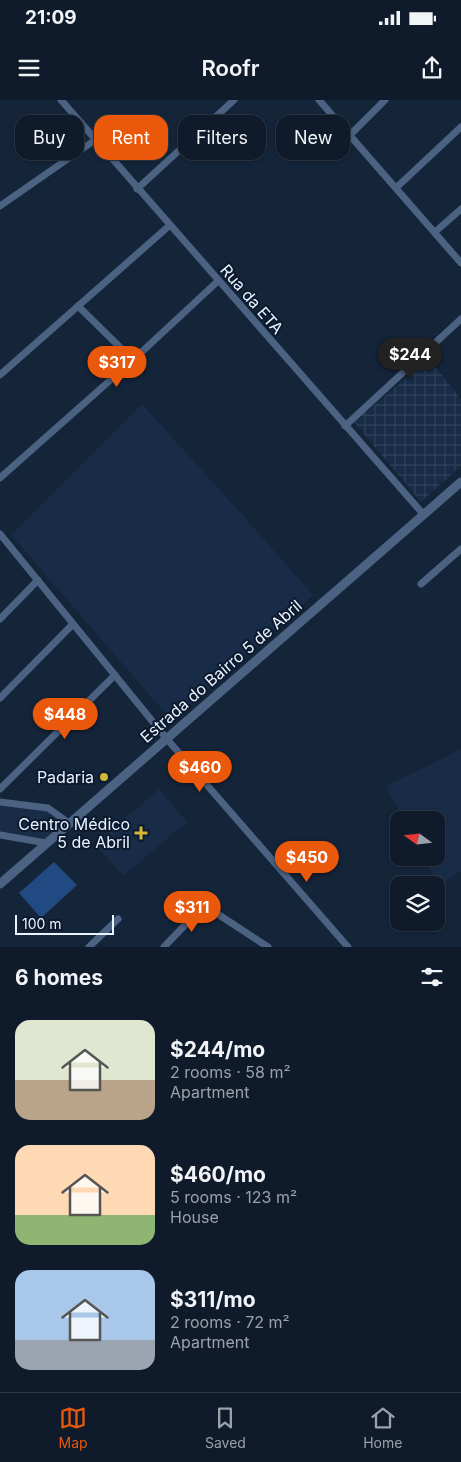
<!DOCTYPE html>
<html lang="en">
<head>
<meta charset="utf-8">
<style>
  body { margin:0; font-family:Inter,sans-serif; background:#1d2837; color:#f1f3f6; height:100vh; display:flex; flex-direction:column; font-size:19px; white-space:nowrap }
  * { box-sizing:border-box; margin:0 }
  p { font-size:16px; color:#9ba1a9 }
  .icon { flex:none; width:28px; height:28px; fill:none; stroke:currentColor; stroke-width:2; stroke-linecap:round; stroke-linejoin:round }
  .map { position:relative; height:847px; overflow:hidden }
  .details { display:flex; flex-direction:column; background:#0f1b2b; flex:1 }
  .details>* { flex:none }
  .top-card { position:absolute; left:15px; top:15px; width:431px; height:45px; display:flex; gap:10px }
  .needle { width:32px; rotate:285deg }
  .buttons { position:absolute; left:390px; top:711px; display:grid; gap:10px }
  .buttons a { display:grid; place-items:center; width:55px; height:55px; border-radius:10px; background:#0f1b2b; box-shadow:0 1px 4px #0004,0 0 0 1px #2f3947; font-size:25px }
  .scale { position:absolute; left:15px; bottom:12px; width:99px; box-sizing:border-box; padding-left:5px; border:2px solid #eaf3ff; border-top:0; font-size:14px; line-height:18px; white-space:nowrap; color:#eaf3ff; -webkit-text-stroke:4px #0b1a2f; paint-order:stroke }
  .price { position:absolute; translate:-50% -42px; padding:0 11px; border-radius:18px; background:#ea580c; color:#fff; font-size:16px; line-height:32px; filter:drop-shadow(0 1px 2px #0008) }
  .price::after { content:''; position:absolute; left:50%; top:30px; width:15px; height:11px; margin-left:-8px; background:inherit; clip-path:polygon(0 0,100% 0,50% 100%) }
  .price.active { background:#222; color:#fff }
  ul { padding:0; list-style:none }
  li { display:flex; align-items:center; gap:15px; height:125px; padding:0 15px }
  li span { display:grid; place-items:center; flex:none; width:140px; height:100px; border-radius:15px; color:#555 }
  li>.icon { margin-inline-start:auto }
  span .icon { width:60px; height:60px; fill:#fffc; stroke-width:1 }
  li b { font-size:21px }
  h2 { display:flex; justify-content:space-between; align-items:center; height:60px; padding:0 15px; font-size:21px }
  .tag { padding:0 18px; border-radius:15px; background:#0f1b2b; box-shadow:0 1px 4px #0004,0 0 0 1px #2f3947; font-size:18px; line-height:45px }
  .tag.active { background:#ea580c; color:#fff }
  .status { display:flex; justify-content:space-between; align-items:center; height:35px; padding:0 25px; background:#0f1b2b; direction:ltr }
  .status svg { height:14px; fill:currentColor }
  header { display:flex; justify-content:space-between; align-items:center; height:65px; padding:0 15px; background:#0f1b2b; font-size:22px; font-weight:600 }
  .menu { display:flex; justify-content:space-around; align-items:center; height:70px; border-top:1px solid #2f3947; background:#0f1b2b; font-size:14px; color:#9ba1a9 }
  .menu a { display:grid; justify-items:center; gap:2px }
  .menu .active { color:#ea580c }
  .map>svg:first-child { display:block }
  .built { fill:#192c47 }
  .industrial { fill:url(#industrial-grid) }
  .park { fill:#224a82 }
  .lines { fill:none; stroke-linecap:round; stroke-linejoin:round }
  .minor { stroke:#4c6282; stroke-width:7 }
  .tertiary { stroke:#4c6282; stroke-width:9 }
  .poi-dot { fill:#d2b736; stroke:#0b1a2f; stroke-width:2 }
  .labels { text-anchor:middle; stroke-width:4; stroke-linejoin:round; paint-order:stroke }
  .street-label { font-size:16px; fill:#eaf3ff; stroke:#0b1a2f }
  .poi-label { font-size:16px; fill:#eaf3ff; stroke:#0b1a2f; text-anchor:end }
</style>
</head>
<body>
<div class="status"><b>21:09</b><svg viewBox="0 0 49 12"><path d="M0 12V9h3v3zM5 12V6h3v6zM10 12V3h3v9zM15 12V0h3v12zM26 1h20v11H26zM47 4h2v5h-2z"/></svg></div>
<header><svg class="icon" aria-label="menu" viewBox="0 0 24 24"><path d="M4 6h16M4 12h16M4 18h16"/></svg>Roofr<svg class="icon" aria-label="share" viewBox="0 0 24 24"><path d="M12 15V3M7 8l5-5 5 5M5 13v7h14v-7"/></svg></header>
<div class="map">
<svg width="461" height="847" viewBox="0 0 461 847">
  <defs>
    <pattern id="industrial-grid" width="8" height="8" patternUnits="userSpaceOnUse" patternTransform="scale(1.25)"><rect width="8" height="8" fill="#192c47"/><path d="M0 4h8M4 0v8" fill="none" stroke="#2f4159"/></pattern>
  </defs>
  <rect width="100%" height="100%" fill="#142439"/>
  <!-- built -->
  <g class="built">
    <path d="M142 304 246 419 313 495 172 621 11 435Z"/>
    <path d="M461 649V771L439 786 424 758H436V720H404L386 686Z"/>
    <path d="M159 689 187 722 123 776 95 744Z"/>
    <path d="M0 702 48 708 69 723 46 743 0 735Z"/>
  </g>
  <!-- industrial -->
  <path class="industrial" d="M429 259 461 299V366L421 402 354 322Z"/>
  <!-- park -->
  <path class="park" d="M54 762 77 785 41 818 19 793Z"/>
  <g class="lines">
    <!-- minor -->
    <g class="minor">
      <path d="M61 0 424 415"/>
      <path d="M319 0 461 163"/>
      <path d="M351 34 385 0"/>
      <path d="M397 87 461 27"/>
      <path d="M137 89 234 0"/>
      <path d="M0 106 95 40"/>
      <path d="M435 132 461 109"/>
      <path d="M78 206 133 260"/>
      <path d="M0 275 170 125"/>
      <path d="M345 326 461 219"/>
      <path d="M0 378 133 260 218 181"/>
      <path d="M0 434 166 638 348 847"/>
      <path d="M421 484 461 449"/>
      <path d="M0 519 38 480"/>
      <path d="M0 598 73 524"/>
      <path d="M0 689 115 575"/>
      <path d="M0 702 48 708 69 723"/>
      <path d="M0 735 46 743"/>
      <path d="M89 847 118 819"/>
      <path d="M164 847 204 805 268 847"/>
    </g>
    <!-- tertiary -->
    <path class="tertiary" d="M0 784 461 382"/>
  </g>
  <!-- markers -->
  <g class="poi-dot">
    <circle cx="104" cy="677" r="5"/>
    <path d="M138.5 725.5h5v5h5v5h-5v5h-5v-5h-5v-5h5z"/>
  </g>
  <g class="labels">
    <!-- street labels -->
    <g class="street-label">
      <text transform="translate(252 199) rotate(49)" y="6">Rua da ETA</text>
      <text transform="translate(221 571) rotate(-41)" y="6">Estrada do Bairro 5 de Abril</text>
    </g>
    <!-- poi labels -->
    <g class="poi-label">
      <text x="94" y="683">Padaria</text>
      <text x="130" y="730">Centro Médico<tspan x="130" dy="18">5 de Abril</tspan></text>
    </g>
  </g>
</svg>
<div class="buttons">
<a><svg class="needle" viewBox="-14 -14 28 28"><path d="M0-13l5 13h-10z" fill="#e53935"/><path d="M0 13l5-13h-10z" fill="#9ba1a9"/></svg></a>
<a><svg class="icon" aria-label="layers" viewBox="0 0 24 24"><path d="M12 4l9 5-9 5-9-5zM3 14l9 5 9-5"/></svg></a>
</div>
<div class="scale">100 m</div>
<b class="price active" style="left:410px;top:280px">$244</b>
<b class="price" style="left:117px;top:288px">$317</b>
<b class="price" style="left:65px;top:640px">$448</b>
<b class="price" style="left:200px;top:693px">$460</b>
<b class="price" style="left:307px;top:783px">$450</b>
<b class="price" style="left:192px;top:833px">$311</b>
<div class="top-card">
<a class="tag">Buy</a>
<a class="tag active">Rent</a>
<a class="tag">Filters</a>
<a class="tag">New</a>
</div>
</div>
<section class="details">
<h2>6 homes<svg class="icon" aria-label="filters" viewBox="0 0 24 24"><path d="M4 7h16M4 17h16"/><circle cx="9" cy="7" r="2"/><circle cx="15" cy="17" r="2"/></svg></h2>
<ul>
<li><span style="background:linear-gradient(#dfe7d0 60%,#b9a48a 0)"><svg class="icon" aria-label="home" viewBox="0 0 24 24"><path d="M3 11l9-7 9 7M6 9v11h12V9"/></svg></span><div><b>$244/mo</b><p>2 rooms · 58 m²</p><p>Apartment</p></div></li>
<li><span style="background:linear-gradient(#ffd9b3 70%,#8fb573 0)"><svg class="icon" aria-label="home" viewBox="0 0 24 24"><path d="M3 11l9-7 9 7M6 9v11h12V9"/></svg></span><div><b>$460/mo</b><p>5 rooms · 123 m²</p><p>House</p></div></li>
<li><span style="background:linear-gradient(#a9c7e8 70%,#9aa5b1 0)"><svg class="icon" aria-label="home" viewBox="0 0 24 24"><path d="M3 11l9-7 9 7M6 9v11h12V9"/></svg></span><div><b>$311/mo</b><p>2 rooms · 72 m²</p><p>Apartment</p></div></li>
</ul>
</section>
<nav class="menu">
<a class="active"><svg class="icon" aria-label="map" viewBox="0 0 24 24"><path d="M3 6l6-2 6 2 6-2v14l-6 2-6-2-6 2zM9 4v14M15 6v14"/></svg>Map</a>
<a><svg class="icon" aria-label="saved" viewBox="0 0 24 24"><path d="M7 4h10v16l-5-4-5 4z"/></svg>Saved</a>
<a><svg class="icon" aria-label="home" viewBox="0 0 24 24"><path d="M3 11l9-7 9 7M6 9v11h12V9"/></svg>Home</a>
</nav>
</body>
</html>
